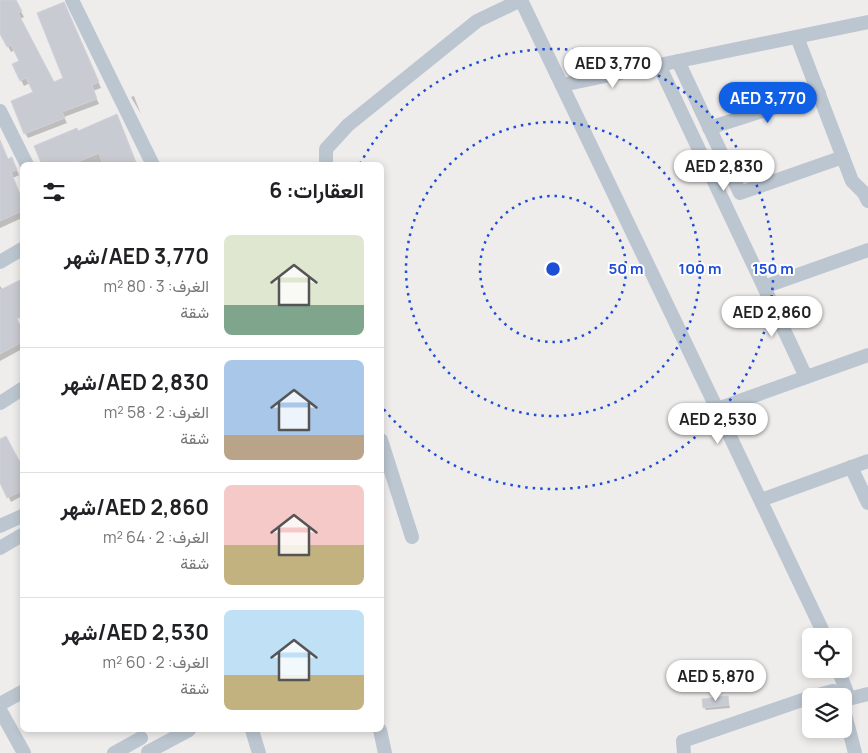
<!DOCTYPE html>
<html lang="ar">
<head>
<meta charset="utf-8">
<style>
  body { margin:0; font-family:Manrope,Vazirmatn,sans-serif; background:#f2f2f2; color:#202124; direction:rtl; height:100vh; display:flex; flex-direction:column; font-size:19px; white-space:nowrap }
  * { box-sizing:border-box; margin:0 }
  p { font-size:16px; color:#757577 }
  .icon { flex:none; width:28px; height:28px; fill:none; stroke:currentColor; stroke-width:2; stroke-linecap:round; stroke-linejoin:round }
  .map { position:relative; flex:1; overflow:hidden; direction:ltr }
  .drawer { position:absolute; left:20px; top:162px; width:364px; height:570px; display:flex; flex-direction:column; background:#fff; border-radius:8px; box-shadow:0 2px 8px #0003; direction:rtl }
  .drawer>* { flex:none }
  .fabs { position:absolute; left:802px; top:628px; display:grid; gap:10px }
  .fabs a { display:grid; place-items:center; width:50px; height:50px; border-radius:8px; background:#fff; box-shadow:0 2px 8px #0003; font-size:25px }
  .price { position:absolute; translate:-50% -42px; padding:0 11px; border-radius:18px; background:#fff; color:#222; font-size:16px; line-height:32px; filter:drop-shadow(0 1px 2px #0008) }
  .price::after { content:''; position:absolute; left:50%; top:30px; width:15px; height:11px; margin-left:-8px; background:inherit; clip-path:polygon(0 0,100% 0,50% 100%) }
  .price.on { background:#1060e6; color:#fff }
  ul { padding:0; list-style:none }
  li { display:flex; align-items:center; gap:15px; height:125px; padding:0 20px }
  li+li { border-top:1px solid #e0e0e0 }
  li span { display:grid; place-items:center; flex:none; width:140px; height:100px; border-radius:8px; color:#555 }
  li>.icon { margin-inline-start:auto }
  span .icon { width:60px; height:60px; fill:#fffc; stroke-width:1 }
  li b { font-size:21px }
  h2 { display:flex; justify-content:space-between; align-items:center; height:60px; padding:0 20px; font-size:21px }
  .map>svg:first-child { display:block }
  .shadow { fill:#0003 }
  .building { fill:#c9cbd2; stroke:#d0d2d9 }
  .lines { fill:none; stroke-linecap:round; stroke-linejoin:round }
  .minor { stroke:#bcc6d0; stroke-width:14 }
  .ring { fill:none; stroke:#1d4ed8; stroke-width:2.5; stroke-dasharray:2.5 5 }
  .centre { fill:#1d4ed8; stroke:#fff; stroke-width:2.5 }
  .ring-label { font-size:15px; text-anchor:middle; font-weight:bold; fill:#1d4ed8; stroke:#fff; stroke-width:4; stroke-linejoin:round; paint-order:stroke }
</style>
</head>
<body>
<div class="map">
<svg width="868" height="753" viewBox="0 0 868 753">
  <rect width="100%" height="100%" fill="#efecec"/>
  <!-- shadow -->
  <g class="shadow">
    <path d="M0 0H15L24 17 20 19 54 83 64 78 66 9 101 88 93 91 99 104 64 117 67 123 28 138 25 133 34 93 30 83 24 86 21 80V61L15 50 11 52 0 31Z"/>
    <path d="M134 96 135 99 141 114 131 97Z"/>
    <path d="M117 115 137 165H44L78 132Z"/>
    <path d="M0 142 8 160 14 164 19 175 13 178 22 200V218L0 228Z"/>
    <path d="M22 280V320L9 306 22 335V349L0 361V286L3 290Z"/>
    <path d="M0 440 21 465 22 464V496L11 502 0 480Z"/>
    <path d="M727 697 730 708 706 710 704 707Z"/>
  </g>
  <!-- building -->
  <g class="building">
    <path d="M0 0H16L22 11 18 13 54 82 63 78 37 13 64 2 99 82 92 85 97 99 62 112 65 118 24 134 11 101 33 92 26 78 20 81 12 64 19 61 11 45 7 47 0 34Z"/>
    <path d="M117 114 137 165H103L99 153 71 165H42L34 146 77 128 78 131Z"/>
    <path d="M0 140 8 159 12 157 17 170 11 172 22 199V211L0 221Z"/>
    <path d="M22 279V316L17 319 22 329V342L0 354V290Z"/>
    <path d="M6 436 22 466V491L7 498 0 483V439Z"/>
    <path d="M728 696 729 705 703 708 702 699Z"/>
  </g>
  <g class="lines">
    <!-- minor -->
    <g class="minor">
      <path d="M72 0 153 165"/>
      <path d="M521 0 717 409"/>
      <path d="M868 22 659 65 764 287 868 250"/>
      <path d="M797 37 852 181 864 193 868 201"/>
      <path d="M678 61 740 193 843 157"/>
      <path d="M562 85 659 65"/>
      <path d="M0 111 27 165"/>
      <path d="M709 128 819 93"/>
      <path d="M326 165V149L348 125 477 21 521 0"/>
      <path d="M0 262 22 249"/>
      <path d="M764 287 806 377"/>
      <path d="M0 403 22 389"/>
      <path d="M381 440 412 537"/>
      <path d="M851 467 868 503"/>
      <path d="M761 500 868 461"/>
      <path d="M0 526 22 516"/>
      <path d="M0 548 22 535"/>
      <path d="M825 636 717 409 868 355"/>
      <path d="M838 669 849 698"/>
      <path d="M814 696 833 691 837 696"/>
      <path d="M844 700 868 694"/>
      <path d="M0 704 22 692"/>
      <path d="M0 710 24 753"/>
      <path d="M844 710 855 753"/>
      <path d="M252 730 259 753"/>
      <path d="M380 730 385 753"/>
      <path d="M148 752 189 730"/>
      <path d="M114 753 141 738"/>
      <path d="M684 753 683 741 811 697"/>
    </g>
  </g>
  <!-- distance rings -->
  <g class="ring">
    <circle cx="553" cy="269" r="73"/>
    <circle cx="553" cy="269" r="147"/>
    <path d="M360 164A220 220 0 1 1 382 407"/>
  </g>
  <circle cx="553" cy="269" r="8" class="centre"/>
  <g class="ring-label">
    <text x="626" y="274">50 m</text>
    <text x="700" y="274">100 m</text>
    <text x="773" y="274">150 m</text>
  </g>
</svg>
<div class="fabs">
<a><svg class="icon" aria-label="locate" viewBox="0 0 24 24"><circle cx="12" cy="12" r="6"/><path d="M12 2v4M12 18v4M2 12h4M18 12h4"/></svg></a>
<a><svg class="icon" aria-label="layers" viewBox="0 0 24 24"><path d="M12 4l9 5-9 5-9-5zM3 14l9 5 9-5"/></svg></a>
</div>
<b class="price" style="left:613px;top:89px">AED 3,770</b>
<b class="price on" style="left:768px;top:124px">AED 3,770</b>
<b class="price" style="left:724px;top:192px">AED 2,830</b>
<b class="price" style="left:772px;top:338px">AED 2,860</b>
<b class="price" style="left:718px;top:445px">AED 2,530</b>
<b class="price" style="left:716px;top:702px">AED 5,870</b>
<section class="drawer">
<h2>العقارات: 6<svg class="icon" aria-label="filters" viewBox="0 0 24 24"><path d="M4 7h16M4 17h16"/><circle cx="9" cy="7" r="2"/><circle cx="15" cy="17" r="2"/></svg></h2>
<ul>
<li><span style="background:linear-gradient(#dfe7d0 70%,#7fa58c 0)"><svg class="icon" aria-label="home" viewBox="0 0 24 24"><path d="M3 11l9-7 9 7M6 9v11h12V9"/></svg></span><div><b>AED 3,770/شهر</b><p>الغرف: 3 · 80 m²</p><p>شقة</p></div></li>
<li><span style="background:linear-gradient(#a9c7e8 75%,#b9a48a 0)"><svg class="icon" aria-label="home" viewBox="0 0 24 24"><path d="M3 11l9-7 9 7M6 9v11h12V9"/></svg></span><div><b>AED 2,830/شهر</b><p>الغرف: 2 · 58 m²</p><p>شقة</p></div></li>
<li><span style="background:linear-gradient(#f6c9c9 60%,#c2b280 0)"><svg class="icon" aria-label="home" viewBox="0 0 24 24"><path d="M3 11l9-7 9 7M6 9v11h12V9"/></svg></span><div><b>AED 2,860/شهر</b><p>الغرف: 2 · 64 m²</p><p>شقة</p></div></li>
<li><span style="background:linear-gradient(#bfe0f5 65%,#c2b280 0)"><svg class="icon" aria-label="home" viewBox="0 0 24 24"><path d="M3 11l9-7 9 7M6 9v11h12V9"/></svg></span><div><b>AED 2,530/شهر</b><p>الغرف: 2 · 60 m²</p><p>شقة</p></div></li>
</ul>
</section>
</div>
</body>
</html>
